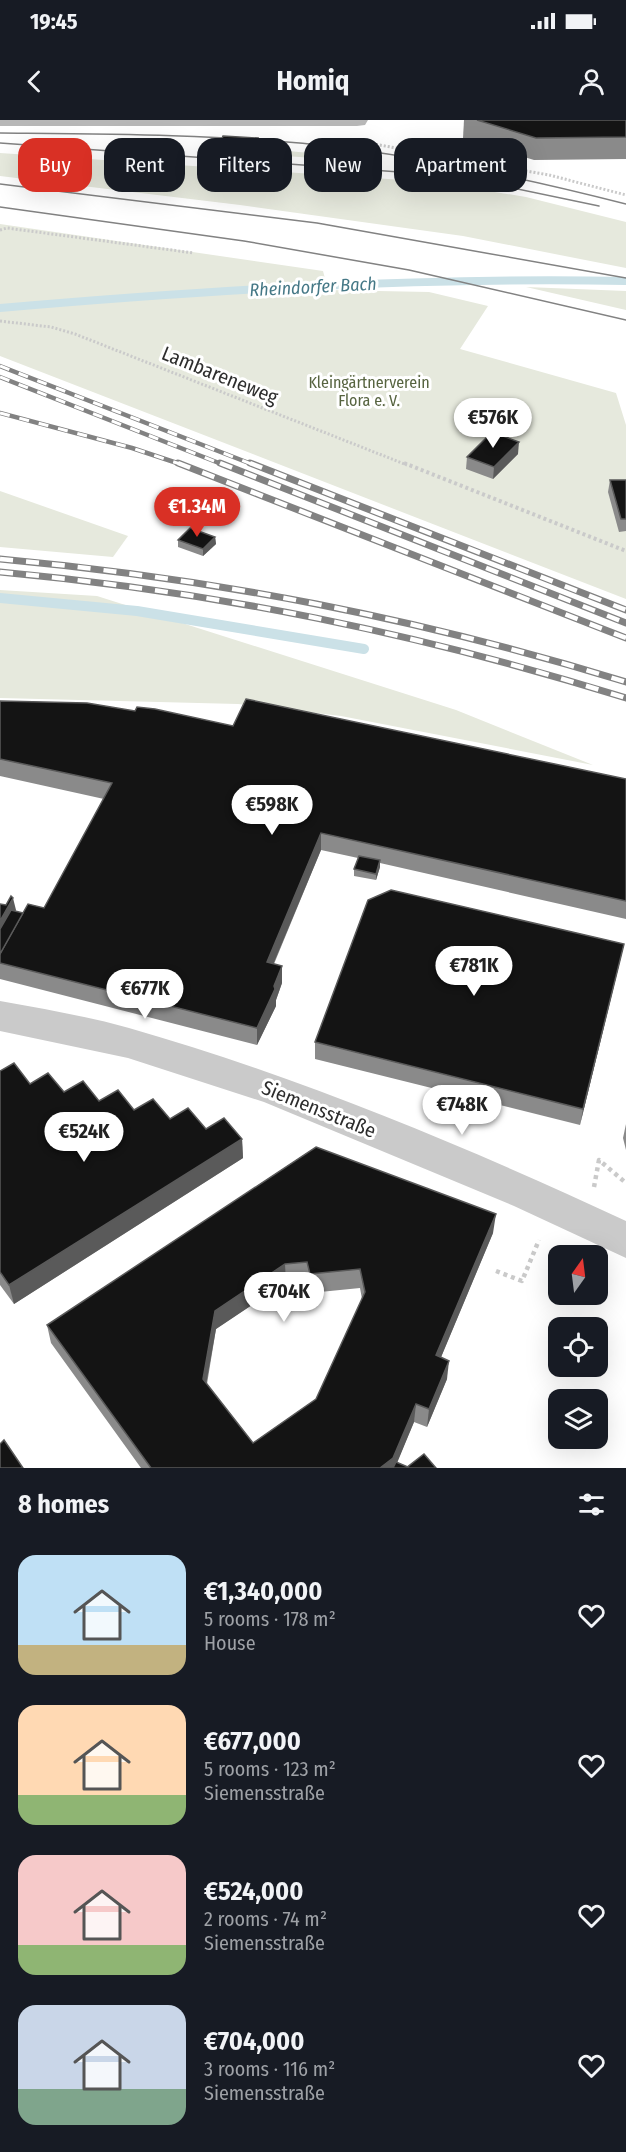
<!DOCTYPE html>
<html lang="en">
<head>
<meta charset="utf-8">
<style>
  body { margin:0; font-family:"Fira Sans Condensed",sans-serif; background:#242831; color:#f1f3f6; height:100vh; display:flex; flex-direction:column; font-size:22px; white-space:nowrap }
  * { box-sizing:border-box; margin:0 }
  p { font-size:20px; color:#9ea1a6 }
  .icon { flex:none; width:33px; height:33px; fill:none; stroke:currentColor; stroke-width:2; stroke-linecap:round; stroke-linejoin:round }
  .map { position:relative; height:1348px; overflow:hidden }
  .side { display:flex; flex-direction:column; background:#171b24; flex:1 }
  .side>* { flex:none }
  .banner { position:absolute; left:18px; top:18px; width:591px; height:54px; display:flex; gap:12px }
  .needle { width:39px; rotate:14deg }
  .tools { position:absolute; left:548px; top:1125px; display:grid; gap:12px }
  .tools a { display:grid; place-items:center; width:60px; height:60px; border-radius:12px; background:#171b24; box-shadow:0 6px 24px #0002; font-size:30px }
  .price { position:absolute; translate:-50% -51px; padding:0 14px; border-radius:21px; background:#fff; color:#222; font-size:20px; line-height:39px; filter:drop-shadow(0 2px 3px #0008) }
  .price::after { content:''; position:absolute; left:50%; top:36px; width:18px; height:14px; margin-left:-9px; background:inherit; clip-path:polygon(0 0,100% 0,50% 100%) }
  .price.active { background:#d93025; color:#fff }
  ul { padding:0; list-style:none }
  li { display:flex; align-items:center; gap:18px; height:150px; padding:0 18px }
  li span { display:grid; place-items:center; flex:none; width:168px; height:120px; border-radius:18px; color:#555 }
  li>.icon { margin-inline-start:auto }
  span .icon { width:72px; height:72px; fill:#fffc; stroke-width:1 }
  li b { font-size:26px }
  h2 { display:flex; justify-content:space-between; align-items:center; height:72px; padding:0 18px; font-size:26px }
  .pill { padding:0 21px; border-radius:18px; background:#171b24; box-shadow:0 6px 24px #0002; font-size:21px; line-height:54px }
  .pill.active { background:#d93025; color:#fff }
  .status { display:flex; justify-content:space-between; align-items:center; height:42px; padding:0 30px; background:#171b24; direction:ltr }
  .status svg { height:16px; fill:currentColor }
  header { display:flex; justify-content:space-between; align-items:center; height:78px; padding:0 18px; background:#171b24; font-size:27px; font-weight:700 }
  .map>svg:first-child { display:block }
  .green { fill:#e6e9dd }
  .lines { fill:none; stroke-linecap:round; stroke-linejoin:round }
  .stream-far1 { stroke:#cbe1e7; stroke-width:8 }
  .stream { stroke:#cbe1e7; stroke-width:10 }
  .path-far2 { stroke:#cacaca; stroke-width:3; stroke-dasharray:2 2; stroke-linecap:butt }
  .path-far1 { stroke:#cacaca; stroke-width:4; stroke-dasharray:3 3; stroke-linecap:butt }
  .path { stroke:#cacaca; stroke-width:4.5; stroke-dasharray:4 4; stroke-linecap:butt }
  .street { fill:#cacaca; fill-rule:evenodd }
  .secondary { fill:#b7b7b7; fill-rule:evenodd }
  .tram { stroke:#828282; stroke-width:1.5 }
  .rail-far1-casing { stroke:#828282; stroke-width:4.5 }
  .rail-casing { stroke:#828282; stroke-width:7 }
  .rail-far1 { stroke:#fff; stroke-width:3; stroke-dasharray:10; stroke-linecap:butt }
  .rail { stroke:#fff; stroke-width:4.5; stroke-dasharray:13; stroke-linecap:butt }
  .wall { fill:#8a8a8a; fill-rule:evenodd }
  .shaded-wall { fill:#5a5a5a }
  .building { fill:#141414; stroke:#5a5a5a; stroke-width:1.5; fill-rule:evenodd }
  .labels { text-anchor:middle; stroke-width:6; stroke-linejoin:round; paint-order:stroke }
  .far-park-label { font-size:16px; fill:#576440; stroke:#fff }
  .far-water-label { font-size:18px; font-style:italic; fill:#457886; stroke:#fff }
  .street-label { font-size:20px; fill:#2d2d2d; stroke:#fff }
</style>
</head>
<body>
<div class="status"><b>19:45</b><svg viewBox="0 0 49 12"><path d="M0 12V9h3v3zM5 12V6h3v6zM10 12V3h3v9zM15 12V0h3v12zM26 1h20v11H26zM47 4h2v5h-2z"/></svg></div>
<header><svg class="icon" aria-label="back" viewBox="0 0 24 24"><path d="M15 5l-7 7 7 7"/></svg>Homiq<svg class="icon" aria-label="person" viewBox="0 0 24 24"><circle cx="12" cy="8" r="4"/><path d="M4 21q1-7 8-7t8 7"/></svg></header>
<div class="map">
<svg width="626" height="1348" viewBox="0 0 626 1348">
  <rect width="100%" height="100%" fill="#fff"/>
  <!-- green -->
  <g class="green">
    <path d="M288 31 353 37 352 41 286 36Z"/>
    <path d="M0 33 433 62 526 77 626 102V148L463 116 240 85 0 56Z"/>
    <path d="M0 104 323 151 328 170 429 172 488 186 460 229 616 273 626 305V479L0 236Z"/>
    <path d="M526 167 626 171V190Z"/>
    <path d="M0 371 128 416 113 437 0 427Z"/>
    <path d="M0 470 97 476 456 590 593 645 341 596 238 584 0 578Z"/>
  </g>
  <g class="lines">
    <!-- stream-far1 -->
    <path class="stream-far1" d="M0 188C209 170 417 157 626 161"/>
    <!-- stream -->
    <path class="stream" d="M0 478 137 491 364 529"/>
    <!-- path-far2 -->
    <g class="path-far2">
      <path d="M368 23 549 55 626 75"/>
      <path d="M0 110 7 108 194 133"/>
      <path d="M0 201 51 207 75 214 407 345"/>
    </g>
    <!-- path-far1 -->
    <path class="path-far1" d="M404 343 626 431"/>
    <!-- path -->
    <g class="path">
      <path d="M594 1067 599 1040 626 1063"/>
      <path d="M496 1151 522 1161 539 1120"/>
    </g>
    <!-- street -->
    <path class="street" d="M0 881C43 889 87 896 129 908 300 957 465 1026 626 1101V1138L514 1086 264 982 128 938 0 911Z"/>
    <!-- secondary -->
    <path class="secondary" d="M0 0H368L365 5 357 6H0Z"/>
    <!-- tram -->
    <g class="tram">
      <path d="M0 13C106 14 212 14 318 25 422 36 525 58 626 84"/>
      <path d="M0 23 427 54 494 64 599 86"/>
      <path d="M0 64 317 103 626 158"/>
      <path d="M0 87 244 121 409 150 626 200"/>
    </g>
    <!-- rail-far1 casing -->
    <g class="rail-far1-casing">
      <g id="rail-far1">
        <path d="M0 246 254 345"/>
        <path d="M0 257 224 345"/>
        <path d="M0 293 132 328 183 345"/>
      </g>
    </g>
    <!-- rail casing -->
    <g class="rail-casing">
      <g id="rail">
        <path d="M178 343 626 518"/>
        <path d="M220 343 626 503"/>
        <path d="M250 343 626 490"/>
        <path d="M0 439C217 459 418 498 626 562"/>
        <path d="M0 452C217 472 418 513 626 578"/>
      </g>
    </g>
    <!-- rail-far1 -->
    <use href="#rail-far1" class="rail-far1"/>
    <!-- rail -->
    <use href="#rail" class="rail"/>
  </g>
  <!-- wall -->
  <g class="wall">
    <path d="M464 0H626V39L534 40 463 18Z"/>
    <path d="M258 18V24L254 38 218 35V29Z"/>
    <path d="M518 334 493 359 466 349 467 337Z"/>
    <path d="M610 360H626V411L619 412 608 372Z"/>
    <path d="M215 417 216 424 203 436 178 427V420Z"/>
    <path d="M0 581 135 591 233 606 626 659V799L380 743V747L376 760 354 756V749L358 738 321 730 274 844 282 863 276 880V886L257 925 0 859V784L16 790 15 791 23 793 44 788 104 679 0 656Z"/>
    <path d="M624 824 620 841 580 1005 315 939V922Z"/>
    <path d="M0 951 30 964 134 990 242 1019 243 1038 14 1184 0 1165Z"/>
    <path d="M626 1004V1030L623 1018Z"/>
    <path d="M316 1027 493 1113 441 1237 447 1259 427 1307 414 1302 397 1342 408 1347 436 1348H141L51 1223 47 1205ZM307 1160 310 1173 360 1168 362 1179 316 1279 253 1323 207 1264 216 1209 286 1162Z"/>
  </g>
  <!-- shaded-wall -->
  <g class="shaded-wall">
    <path d="M258 18V24L254 38 253 32Z"/>
    <path d="M519 322 518 334 493 359 494 347Z"/>
    <path d="M215 417 216 424 203 436V429Z"/>
    <path d="M321 713V730L267 859V842Z"/>
    <path d="M380 740V747L376 760V754Z"/>
    <path d="M13 778 16 790 0 818V801Z"/>
    <path d="M624 824 620 841 580 1005 583 989Z"/>
    <path d="M282 846V863L276 880V886L257 925V908Z"/>
    <path d="M242 1019 243 1038 14 1184 9 1165Z"/>
    <path d="M496 1094 493 1113 434 1254 436 1235Z"/>
    <path d="M285 1144 286 1162 216 1209 204 1276 203 1259 215 1191Z"/>
    <path d="M449 1241 447 1259 427 1307 429 1289Z"/>
    <path d="M416 1284 414 1302 395 1348H380Z"/>
  </g>
  <!-- building -->
  <g class="building">
    <path d="M477 0H626V17L536 18Z"/>
    <path d="M223 16 258 18 253 32 218 29Z"/>
    <path d="M492 312 519 322 494 347 467 337Z"/>
    <path d="M610 360H626V399H621Z"/>
    <path d="M190 408 215 417 203 429 178 420Z"/>
    <path d="M246 579 626 659V781L321 713 267 842 282 846 274 866 275 869 257 908 0 843V834L28 784 44 788 112 663 0 639V581L87 583 135 591 137 587 155 589 233 606Z"/>
    <path d="M359 736 380 740 376 754 354 749Z"/>
    <path d="M391 770 624 824 583 989 315 922 368 780Z"/>
    <path d="M11 776 13 778 0 801V784L6 785Z"/>
    <path d="M11 790 23 793 0 834V809Z"/>
    <path d="M14 943 30 964 48 953 64 972 83 961 99 981 118 970 134 990 153 979 170 999 188 988 206 1009 224 998 242 1019 9 1165 0 1152V951Z"/>
    <path d="M316 1027 496 1094 436 1235 449 1241 429 1289 416 1284 393 1338 380 1348H151L47 1205ZM307 1142 310 1154 360 1149 365 1172 316 1279 253 1323 203 1259 215 1191 285 1144Z"/>
    <path d="M4 1320 23 1348H0V1324Z"/>
    <path d="M424 1334 436 1348H406Z"/>
    <path d="M396 1342 408 1347 406 1348H393Z"/>
  </g>
  <g class="labels">
    <!-- far-park labels -->
    <g class="far-park-label">
      <text x="369" y="268">Kleingärtnerverein<tspan x="369" dy="18">Flora e. V.</tspan></text>
    </g>
    <!-- far-water labels -->
    <g class="far-water-label">
      <text transform="translate(313 167) rotate(-3)" y="6">Rheindorfer Bach</text>
    </g>
    <!-- street labels -->
    <g class="street-label">
      <text transform="translate(220 255) rotate(22)" y="7">Lambareneweg</text>
      <text transform="translate(319 989) rotate(22)" y="7">Siemensstraße</text>
    </g>
  </g>
</svg>
<div class="tools">
<a><svg class="needle" viewBox="-14 -14 28 28"><path d="M0-13l5 13h-10z" fill="#e53935"/><path d="M0 13l5-13h-10z" fill="#9ea1a6"/></svg></a>
<a><svg class="icon" aria-label="locate" viewBox="0 0 24 24"><circle cx="12" cy="12" r="6"/><path d="M12 2v4M12 18v4M2 12h4M18 12h4"/></svg></a>
<a><svg class="icon" aria-label="layers" viewBox="0 0 24 24"><path d="M12 4l9 5-9 5-9-5zM3 14l9 5 9-5"/></svg></a>
</div>
<b class="price" style="left:493px;top:329px">€576K</b>
<b class="price active" style="left:197px;top:418px">€1.34M</b>
<b class="price" style="left:272px;top:716px">€598K</b>
<b class="price" style="left:474px;top:877px">€781K</b>
<b class="price" style="left:145px;top:900px">€677K</b>
<b class="price" style="left:462px;top:1016px">€748K</b>
<b class="price" style="left:84px;top:1043px">€524K</b>
<b class="price" style="left:284px;top:1203px">€704K</b>
<div class="banner">
<a class="pill active">Buy</a>
<a class="pill">Rent</a>
<a class="pill">Filters</a>
<a class="pill">New</a>
<a class="pill">Apartment</a>
</div>
</div>
<section class="side">
<h2>8 homes<svg class="icon" aria-label="filters" viewBox="0 0 24 24"><path d="M4 7h16M4 17h16"/><circle cx="9" cy="7" r="2"/><circle cx="15" cy="17" r="2"/></svg></h2>
<ul>
<li><span style="background:linear-gradient(#bfe0f5 75%,#c2b280 0)"><svg class="icon" aria-label="home" viewBox="0 0 24 24"><path d="M3 11l9-7 9 7M6 9v11h12V9"/></svg></span><div><b>€1,340,000</b><p>5 rooms · 178 m²</p><p>House</p></div><svg class="icon" aria-label="heart" viewBox="0 0 24 24"><path d="M12 20l-8-8c-3-5 5-10 8-4 3-6 11-1 8 4z"/></svg></li>
<li><span style="background:linear-gradient(#ffd9b3 75%,#8fb573 0)"><svg class="icon" aria-label="home" viewBox="0 0 24 24"><path d="M3 11l9-7 9 7M6 9v11h12V9"/></svg></span><div><b>€677,000</b><p>5 rooms · 123 m²</p><p>Siemensstraße</p></div><svg class="icon" aria-label="heart" viewBox="0 0 24 24"><path d="M12 20l-8-8c-3-5 5-10 8-4 3-6 11-1 8 4z"/></svg></li>
<li><span style="background:linear-gradient(#f6c9c9 75%,#8fb573 0)"><svg class="icon" aria-label="home" viewBox="0 0 24 24"><path d="M3 11l9-7 9 7M6 9v11h12V9"/></svg></span><div><b>€524,000</b><p>2 rooms · 74 m²</p><p>Siemensstraße</p></div><svg class="icon" aria-label="heart" viewBox="0 0 24 24"><path d="M12 20l-8-8c-3-5 5-10 8-4 3-6 11-1 8 4z"/></svg></li>
<li><span style="background:linear-gradient(#c9d6e8 70%,#7fa58c 0)"><svg class="icon" aria-label="home" viewBox="0 0 24 24"><path d="M3 11l9-7 9 7M6 9v11h12V9"/></svg></span><div><b>€704,000</b><p>3 rooms · 116 m²</p><p>Siemensstraße</p></div><svg class="icon" aria-label="heart" viewBox="0 0 24 24"><path d="M12 20l-8-8c-3-5 5-10 8-4 3-6 11-1 8 4z"/></svg></li>
</ul>
</section>
</body>
</html>
